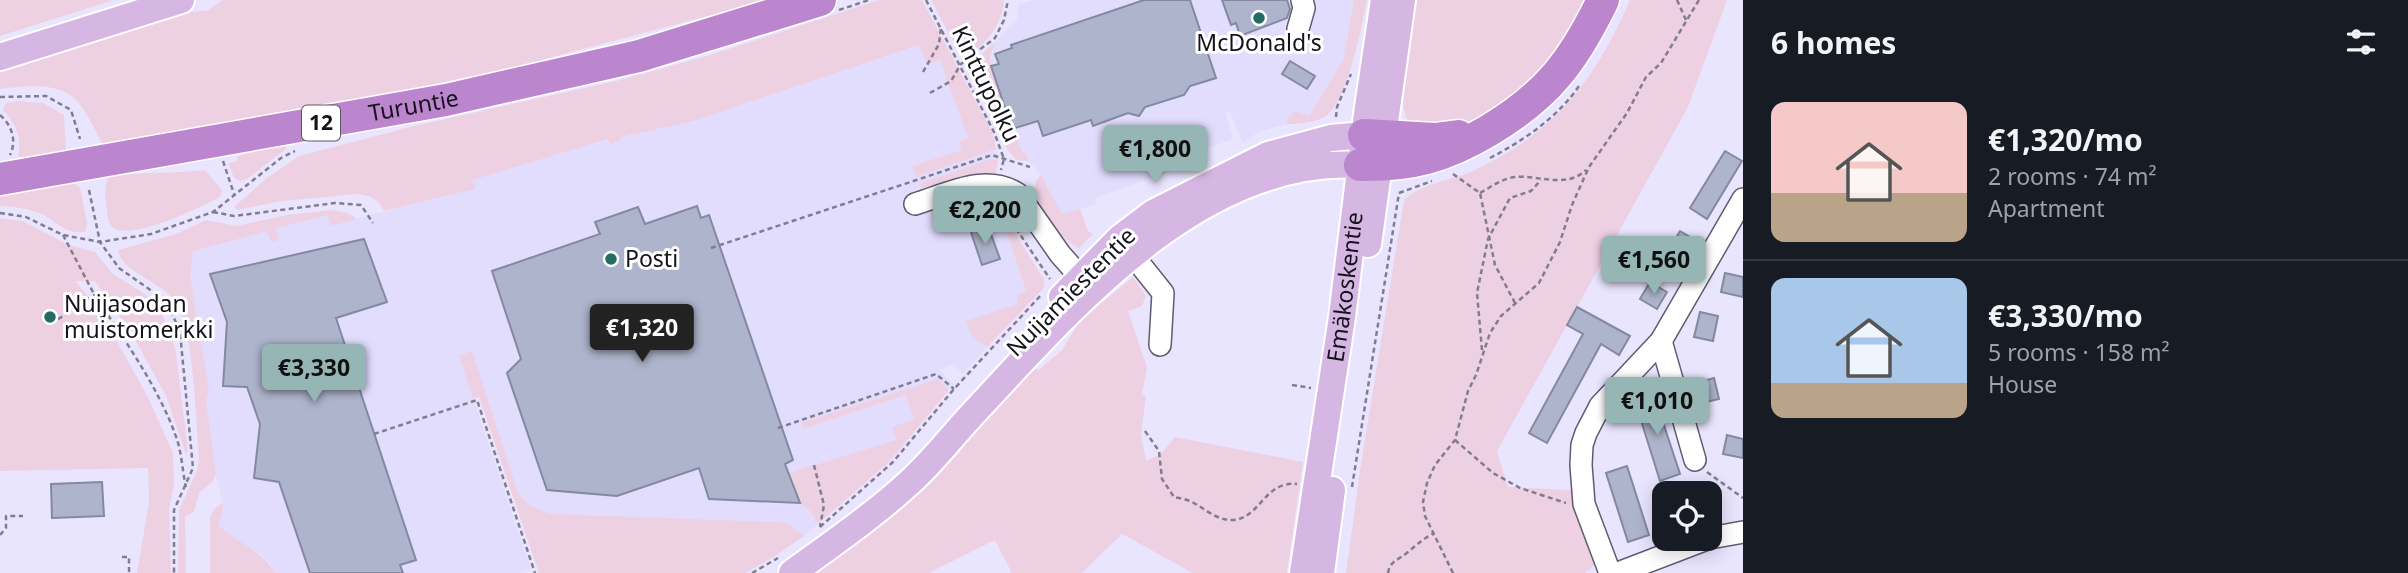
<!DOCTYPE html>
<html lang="en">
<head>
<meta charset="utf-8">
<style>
  body { margin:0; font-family:"Noto Sans",sans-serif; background:#242831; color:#f1f3f6; height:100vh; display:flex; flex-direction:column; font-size:26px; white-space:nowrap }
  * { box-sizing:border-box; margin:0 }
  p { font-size:23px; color:#9ea1a6 }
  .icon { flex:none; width:38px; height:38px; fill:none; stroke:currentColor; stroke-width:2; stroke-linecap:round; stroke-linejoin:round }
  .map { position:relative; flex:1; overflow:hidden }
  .panel { display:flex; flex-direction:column; background:#171b24; width:665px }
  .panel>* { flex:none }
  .buttons { position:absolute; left:1652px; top:481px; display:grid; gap:14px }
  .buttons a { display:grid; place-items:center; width:70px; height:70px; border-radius:14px; background:#171b24; box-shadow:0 4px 18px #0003; font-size:35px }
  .price { position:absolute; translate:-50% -60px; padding:0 16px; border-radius:7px; background:#95b6b4; color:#111; font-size:23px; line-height:46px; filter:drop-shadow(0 2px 4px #0008) }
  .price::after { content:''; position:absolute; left:50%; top:42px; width:21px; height:16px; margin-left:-10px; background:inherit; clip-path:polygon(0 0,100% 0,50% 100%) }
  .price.on { background:#222; color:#fff }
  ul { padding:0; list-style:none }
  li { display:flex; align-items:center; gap:21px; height:175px; padding:0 28px }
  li+li { border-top:2px solid #363941 }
  li span { display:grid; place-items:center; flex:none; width:196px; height:140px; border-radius:14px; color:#555 }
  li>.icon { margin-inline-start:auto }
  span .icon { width:84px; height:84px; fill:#fffc; stroke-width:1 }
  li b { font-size:30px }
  h2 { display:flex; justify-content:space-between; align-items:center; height:84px; padding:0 28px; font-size:30px }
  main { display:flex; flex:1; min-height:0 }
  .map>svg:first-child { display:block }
  .built { fill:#e2dcfd }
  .green { fill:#eed0e3 }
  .building { fill:#adb4cb; stroke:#8289a0; stroke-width:2 }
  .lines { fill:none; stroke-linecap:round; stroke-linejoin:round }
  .minor-casing { stroke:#605b71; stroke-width:24 }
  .major-casing { stroke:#fff; stroke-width:30 }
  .highway-casing { stroke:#fff; stroke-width:35 }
  .path { stroke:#817d8e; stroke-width:2.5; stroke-dasharray:5 3.5; stroke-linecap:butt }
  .minor { stroke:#fff; stroke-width:21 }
  .major { stroke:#d6b6e2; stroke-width:26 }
  .highway { stroke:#bb86ce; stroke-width:32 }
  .poi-dot { fill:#246c63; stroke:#fff; stroke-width:2.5 }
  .labels { text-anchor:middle; stroke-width:6; stroke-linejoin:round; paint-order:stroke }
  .shield { fill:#fff; stroke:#5a595f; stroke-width:2 }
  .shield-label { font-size:21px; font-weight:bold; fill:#14121a }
  .poi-label { font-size:23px; fill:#14121a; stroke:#fff; text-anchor:start }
  .street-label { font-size:23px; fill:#14121a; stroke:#fff }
</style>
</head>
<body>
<main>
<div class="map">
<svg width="1743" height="573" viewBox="0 0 1743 573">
  <rect width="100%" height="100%" fill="#eae5fe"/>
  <!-- built -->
  <g class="built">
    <path d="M1034 0H1354L1343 61 1309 116 1295 111 1287 118V124L1260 131 1242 143 1231 113 1225 111 1233 139 1163 164 1165 173 1095 198 1097 204 1062 214 1041 175 1029 161 1026 153H1022L990 63 995 42 1017 20 1019 4Z"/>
    <path d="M920 45 940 59 968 138 962 150 912 166 916 176 996 149 998 160 991 159 930 190 989 172 996 173 990 198 981 196 931 218 980 203 1006 230 1026 292 1018 304 973 338 987 347 963 374 953 364 939 370 954 384 949 390 937 379 802 423 804 429 907 395 914 419 896 440 789 473 800 503 810 511 818 524 804 536 790 525 781 522 554 514 534 509 523 500 517 490 471 352 459 356 531 569 520 573H275L269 562 259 553 231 537 218 525 222 515 223 504 216 475 206 400 209 388 190 275 193 250 268 230 271 242 276 228 328 214 332 225 474 189 471 180 608 139 610 144 621 137 694 121Z"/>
  </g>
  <!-- green -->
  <g class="green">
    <path d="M0 0H114L0 36Z"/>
    <path d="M223 0H768L519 66 430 85 103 145C95 131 86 109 74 98 56 82 22 86 0 89V68L167 15 208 10Z"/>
    <path d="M879 0H922L992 132 996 149 915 177 912 166 962 150 959 141 968 138 940 60 927 64 919 45 694 121 621 137V140L610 144 608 139 472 180 475 189 384 211C378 199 372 196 358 194L282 201 237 210 234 207 268 177 299 156 414 126 616 81 707 56Z"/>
    <path d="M931 0H1004C1002 26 986 44 965 58L961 56Z"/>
    <path d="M1354 0H1367C1362 25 1347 105 1324 117 1314 123 1298 124 1287 124V118L1295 111 1309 116 1343 61Z"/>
    <path d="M1417 0H1591L1549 67 1502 106 1471 121 1450 128 1408 122C1403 111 1402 99 1403 87Z"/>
    <path d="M1630 0H1727L1688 107 1497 451 1508 487 1570 490 1595 565 1585 573H1346L1361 464 1404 200C1420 184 1452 180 1473 171 1555 132 1594 82 1630 0Z"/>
    <path d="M995 42 990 57 991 66 1022 152 1026 153 1029 161 1016 160 1007 149 968 70V66Z"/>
    <path d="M17 101 43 103 64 115 66 150 25 159 18 156C23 138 15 123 3 110L6 103Z"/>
    <path d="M283 139 286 149 247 179 240 181 234 178 228 163 237 161V157Z"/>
    <path d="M991 159 998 160 996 173H981L930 190H925L918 184Z"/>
    <path d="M205 170 222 190 220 197C201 207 136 239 115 229 108 225 108 217 107 210 105 197 104 189 108 177 140 171 173 174 205 170Z"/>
    <path d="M1041 175 1062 214 1080 209 1088 231 1093 234 1079 248C1060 240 1031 202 1036 181Z"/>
    <path d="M70 180 80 188 87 222 86 231C68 237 55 220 39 213 27 208 13 207 0 206V192Z"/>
    <path d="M972 196 990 198 988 207 1007 220 1044 280V288L987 347 973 338 966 321 1018 304 1017 295 1026 291 1006 230 996 233 987 211 982 212 979 203 931 218V213L936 208Z"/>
    <path d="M331 210 348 213 357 219 331 226 328 215 276 228 279 240 271 242 267 231 193 251 190 275 209 389 206 400 216 475 212 482 199 493 194 512 185 516 186 573H178L179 510 197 471 199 458C196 421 194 331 176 303 163 281 121 273 118 250L176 234 206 220 237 226 287 215Z"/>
    <path d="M0 218 22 221 69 245 95 252 112 273 155 301 170 330 176 353 188 451 186 454 166 396 132 334 95 281H75L101 313 148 397 173 453 174 486 169 508 171 573H137L149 502 148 468 0 471Z"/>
    <path d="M1133 277 1146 296 1142 306 1128 311 1147 367 1142 395 1146 396 1141 434 1146 461 1161 454 1175 437 1303 462 1287 573H1193L1122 534 1082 573H1012L995 540 929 573H804L1034 369 1039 370 1062 350 1080 321Z"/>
    <path d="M472 351 517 490C526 506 537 510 554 514L781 522 790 525 804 536 774 557 745 573H539L479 397 473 398 459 356Z"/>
    <path d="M937 379 949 390 890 461 818 524 810 511 800 503 789 473 896 440 892 427 914 419 906 395 803 429 801 423Z"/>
    <path d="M223 503 222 515 218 525C237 543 262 550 275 573H210V517L214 509Z"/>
  </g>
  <!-- building -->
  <g class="building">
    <path d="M1144 0H1190L1216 78 1190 86 1184 95 1145 107 1139 116 1128 113 1093 126 1091 120 1043 136 1038 121 1012 129 991 66 999 64 995 54 1012 48 1011 45Z"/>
    <path d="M1222 0H1287L1290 9 1287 18 1240 36 1236 23 1231 25Z"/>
    <path d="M1290 61 1315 76 1307 89 1282 74Z"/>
    <path d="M1725 151 1742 161 1707 219 1690 208Z"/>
    <path d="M697 206 701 218 709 215 793 460 785 464 800 503 709 499 699 468 617 496 547 490 507 373 521 359 492 271 600 234 595 222 638 207 645 224Z"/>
    <path d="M988 226 1000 259 982 265 971 232Z"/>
    <path d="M1680 231 1697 241 1687 258 1670 248Z"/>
    <path d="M364 239 387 302 336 318 416 560 400 565 403 573H310L279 482 254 478 260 424 247 387 223 386 227 322 210 274Z"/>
    <path d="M1725 273 1743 277V297L1721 292Z"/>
    <path d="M1650 282 1667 292 1657 309 1640 299Z"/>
    <path d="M1577 307 1630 336 1619 355 1601 344 1547 443 1529 433 1583 334 1567 325Z"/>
    <path d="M1700 312 1718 316 1713 341 1694 337Z"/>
    <path d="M1714 378 1719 399 1701 403 1696 383Z"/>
    <path d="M1653 392 1680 474 1660 481 1634 398Z"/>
    <path d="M1727 435 1743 439V458L1723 454Z"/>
    <path d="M1627 466 1649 535 1628 542 1606 473Z"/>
    <path d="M102 482 104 516 52 518 51 484Z"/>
  </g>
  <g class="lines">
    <!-- minor casing -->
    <g class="minor-casing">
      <g id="minor">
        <path d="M1298 29 1304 8 1302 0"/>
        <path d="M915 204C948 194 985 173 1018 194L1060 254 1091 289"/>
        <path d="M1123 243 1163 293 1160 345"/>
        <path d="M1661 341 1695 460"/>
        <path d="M1710 538 1743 532"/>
        <path d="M1610 573 1584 504 1581 465 1582 445 1586 433 1600 406 1661 341 1743 199"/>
        <path d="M1618 573 1707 539"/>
      </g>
    </g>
    <!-- major casing -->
    <g class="major-casing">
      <g id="major">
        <path d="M0 57 181 0"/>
        <path d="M1368 244 1402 0"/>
        <path d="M1062 297 1120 238 1153 213 1268 155 1331 138 1364 135"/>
        <path d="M792 573C832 544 874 515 910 482 931 463 949 440 968 419 1068 312 1199 155 1360 165"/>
        <path id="s1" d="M1303 573 1342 317 1367 114 1384 0"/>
        <path d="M1321 573 1332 490"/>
      </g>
    </g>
    <!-- highway casing -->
    <g class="highway-casing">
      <g id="highway">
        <path d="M1364 135 1435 139 1458 136"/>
        <path d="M1360 165C1411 166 1444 157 1488 131 1547 96 1573 62 1603 0"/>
        <path id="s2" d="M0 179 446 100 639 56 820 0"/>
      </g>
    </g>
    <!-- path -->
    <g class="path">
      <path d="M926 0 994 132 1004 159 1001 170"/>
      <path d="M1677 0 1686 20"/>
      <path d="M839 10 869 0"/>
      <path d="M923 72 939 44 941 27"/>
      <path d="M930 93 951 81 961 64 995 38 1004 20 1008 0"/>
      <path d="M0 97 46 96 71 110 80 139"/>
      <path d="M0 115C12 125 17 141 10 155"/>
      <path d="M1336 117 1337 107 1351 74"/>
      <path d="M1490 158C1523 141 1558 117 1579 86"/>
      <path d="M223 161 234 194"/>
      <path d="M1453 174 1480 193 1495 265 1515 303"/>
      <path d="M89 190 100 242 119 268 159 296 171 311 180 332 193 468 174 510V573"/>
      <path d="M1399 193 1432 181"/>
      <path d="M1480 193C1492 186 1503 178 1516 177 1539 175 1566 189 1586 170"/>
      <path d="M993 204 1009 218 1050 279"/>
      <path d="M213 212 234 216 335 203 361 205 373 223"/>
      <path d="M0 213 26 217 63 235 100 242 151 234 213 212 281 158 295 151"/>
      <path d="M63 235 94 294"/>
      <path d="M711 248 992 155 1030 167"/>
      <path d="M51 324 94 295C122 335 159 389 175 434 182 451 182 470 186 487"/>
      <path d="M1482 350 1477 293 1488 239 1510 198 1531 191 1541 180"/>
      <path d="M1292 385 1311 388"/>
      <path d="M778 428 936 374 954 389"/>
      <path d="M1145 431 1159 451 1162 479 1174 497C1179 498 1185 499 1190 501 1205 508 1216 521 1234 520 1261 517 1264 481 1297 484"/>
      <path d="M374 434 477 400 535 573"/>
      <path d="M1455 440 1493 473 1520 488 1566 503"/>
      <path d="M814 465 824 505 820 527"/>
      <path d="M1707 472 1743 498"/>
      <path d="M1352 487 1399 193"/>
      <path d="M820 527 893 462 954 389 1042 294"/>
      <path d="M0 535 6 528V516H23"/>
      <path d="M122 557H129V573"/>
      <path d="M752 573 778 558"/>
      <path d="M1388 573C1390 560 1399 560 1408 552 1417 545 1422 539 1433 534"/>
      <path d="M1453 573 1425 516 1423 502 1427 483 1435 465 1455 440 1468 391 1476 375 1490 333 1501 316 1539 283 1560 242 1572 205 1589 167 1627 113 1646 77 1661 63 1699 0"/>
    </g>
    <!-- minor -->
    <use href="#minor" class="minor"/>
    <!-- major -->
    <use href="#major" class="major"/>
    <!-- highway -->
    <use href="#highway" class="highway"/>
  </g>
  <!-- markers -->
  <g class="poi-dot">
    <circle cx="1259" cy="18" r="7"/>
    <circle cx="611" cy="259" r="7"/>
    <circle cx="50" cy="317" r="7"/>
  </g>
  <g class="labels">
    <!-- shield labels -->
    <rect class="shield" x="302" y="105.5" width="38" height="35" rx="5"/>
    <g class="shield-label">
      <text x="321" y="130">12</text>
    </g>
    <!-- poi labels -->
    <g class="poi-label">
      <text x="1259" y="51" text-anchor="middle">McDonald's</text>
      <text x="625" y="267">Posti</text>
      <text x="64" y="312">Nuijasodan<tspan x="64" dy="26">muistomerkki</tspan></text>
    </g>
    <!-- street labels -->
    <g class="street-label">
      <text transform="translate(986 84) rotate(64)" y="8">Kinttupolku</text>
      <text dy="8" stroke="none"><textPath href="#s2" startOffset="420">Turuntie</textPath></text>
      <text dy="8" stroke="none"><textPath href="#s1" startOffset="289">Emäkoskentie</textPath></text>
      <text transform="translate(1071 292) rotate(-45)" y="8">Nuijamiestentie</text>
    </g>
  </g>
</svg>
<div class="buttons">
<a><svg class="icon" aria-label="locate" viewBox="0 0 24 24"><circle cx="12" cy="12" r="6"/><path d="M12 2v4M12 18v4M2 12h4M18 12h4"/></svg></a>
</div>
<b class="price" style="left:1155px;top:185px">€1,800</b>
<b class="price" style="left:985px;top:246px">€2,200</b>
<b class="price" style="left:1654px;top:296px">€1,560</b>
<b class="price on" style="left:642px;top:364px">€1,320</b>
<b class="price" style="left:314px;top:404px">€3,330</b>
<b class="price" style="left:1657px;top:437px">€1,010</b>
</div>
<section class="panel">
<h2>6 homes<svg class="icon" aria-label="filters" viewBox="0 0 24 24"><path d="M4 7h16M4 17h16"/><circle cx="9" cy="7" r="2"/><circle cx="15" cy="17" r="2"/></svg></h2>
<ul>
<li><span style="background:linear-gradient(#f6c9c9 65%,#b9a48a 0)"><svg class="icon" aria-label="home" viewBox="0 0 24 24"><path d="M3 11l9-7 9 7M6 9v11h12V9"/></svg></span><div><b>€1,320/mo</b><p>2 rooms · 74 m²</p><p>Apartment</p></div></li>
<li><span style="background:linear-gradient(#a9c7e8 75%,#b9a48a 0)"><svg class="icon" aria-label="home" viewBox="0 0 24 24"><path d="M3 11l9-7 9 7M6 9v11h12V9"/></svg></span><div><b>€3,330/mo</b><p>5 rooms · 158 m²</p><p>House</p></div></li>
</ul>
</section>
</main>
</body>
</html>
